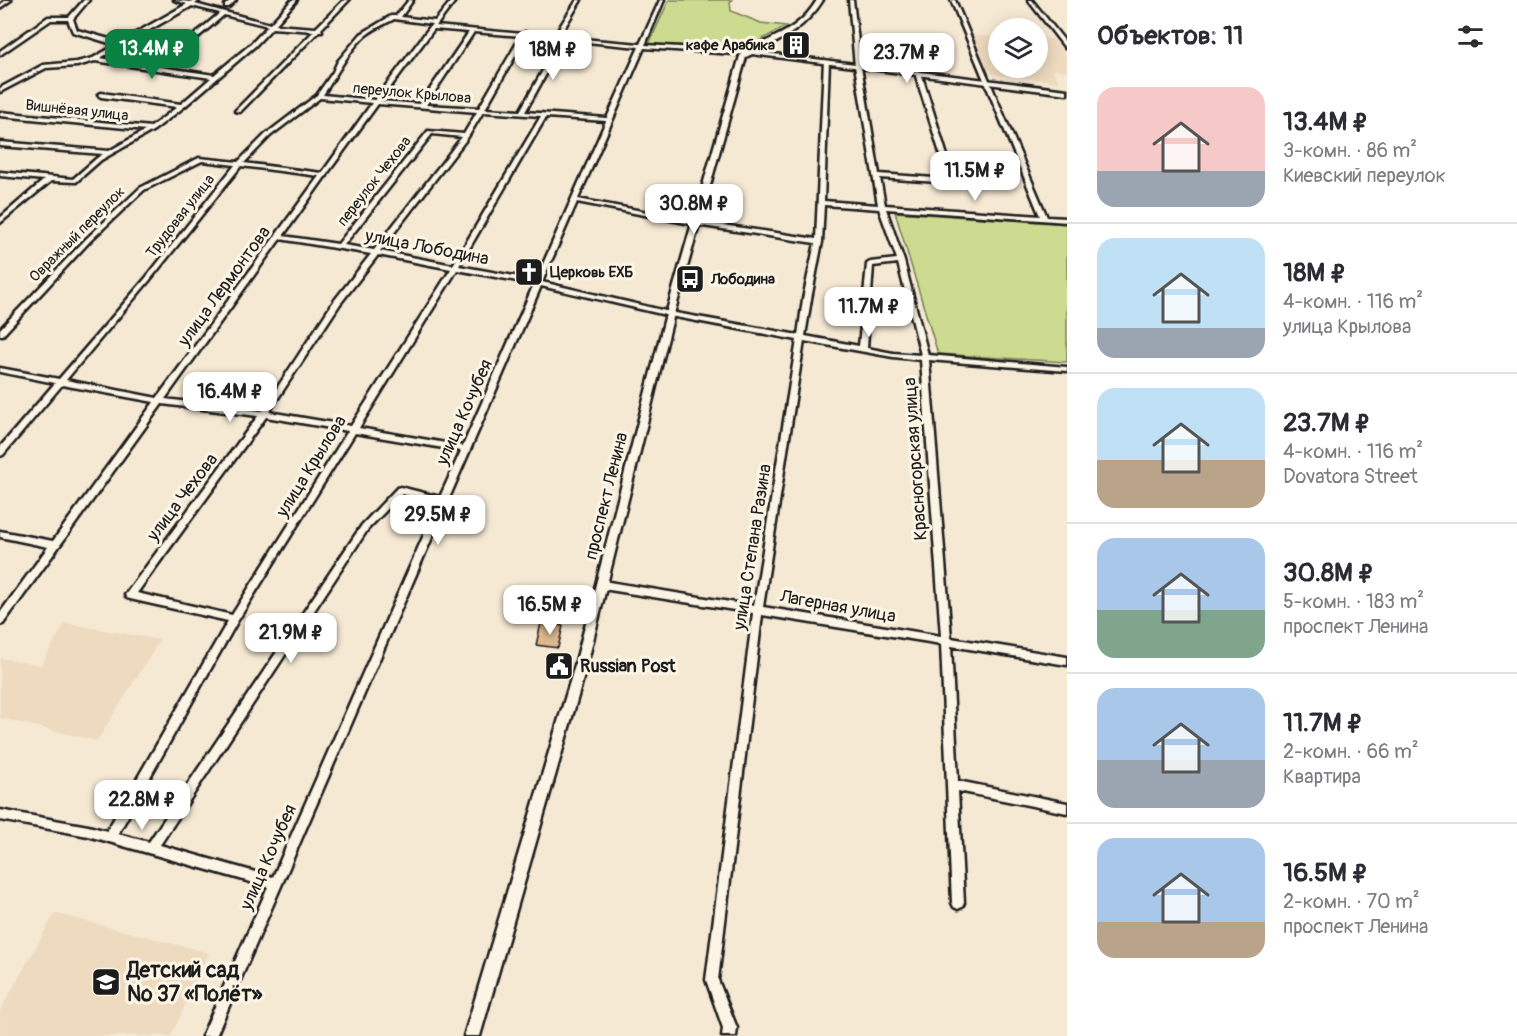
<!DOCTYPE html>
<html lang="ru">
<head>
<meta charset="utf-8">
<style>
  body { margin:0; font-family:Pangolin,sans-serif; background:#f2f2f3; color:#2b2b33; height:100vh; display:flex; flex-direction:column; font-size:22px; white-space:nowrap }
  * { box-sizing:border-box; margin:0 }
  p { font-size:20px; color:#7c7c81 }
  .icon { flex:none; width:33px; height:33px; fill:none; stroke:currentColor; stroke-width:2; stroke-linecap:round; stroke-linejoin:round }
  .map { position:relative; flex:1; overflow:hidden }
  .sheet { display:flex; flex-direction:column; background:#fff; width:450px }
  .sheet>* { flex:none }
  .fabs { position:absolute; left:988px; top:18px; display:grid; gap:12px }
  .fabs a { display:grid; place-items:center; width:60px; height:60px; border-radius:50%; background:#fff; box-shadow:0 3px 15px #0003; font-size:30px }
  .price { position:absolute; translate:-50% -51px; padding:0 14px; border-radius:12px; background:#fff; color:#222; font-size:20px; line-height:39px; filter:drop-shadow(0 2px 3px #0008) }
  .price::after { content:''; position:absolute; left:50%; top:36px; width:18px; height:14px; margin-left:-9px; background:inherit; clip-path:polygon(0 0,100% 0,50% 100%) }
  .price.current { background:#0b8043; color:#fff }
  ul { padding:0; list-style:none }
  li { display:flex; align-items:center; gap:18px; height:150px; padding:0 30px }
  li+li { border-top:2px solid #e1e1e2 }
  li span { display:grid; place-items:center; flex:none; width:168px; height:120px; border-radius:18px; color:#555 }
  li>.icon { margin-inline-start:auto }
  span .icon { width:72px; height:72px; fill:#fffc; stroke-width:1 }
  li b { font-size:26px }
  h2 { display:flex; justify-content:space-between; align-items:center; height:72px; padding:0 30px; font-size:26px }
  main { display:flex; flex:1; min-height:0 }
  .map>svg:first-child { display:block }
  .built { fill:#eedabf }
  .green { fill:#ccdb8f; stroke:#747c56; stroke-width:1.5 }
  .building { fill:#ddb78e; stroke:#1c1c1c; stroke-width:1.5 }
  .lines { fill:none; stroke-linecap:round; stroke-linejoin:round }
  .minor-casing { stroke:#1c1c1c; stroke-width:5 }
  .major-casing { stroke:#1c1c1c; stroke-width:5 }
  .minor { fill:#fcf5e5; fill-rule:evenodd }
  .major { fill:#fcf5e5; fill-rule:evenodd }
  .labels { text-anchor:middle; stroke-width:6; stroke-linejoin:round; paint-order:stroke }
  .far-poi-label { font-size:15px; font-weight:bold; fill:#1c1c1c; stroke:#fcf5e5; text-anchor:start }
  .far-street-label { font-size:15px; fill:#1c1c1c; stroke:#fcf5e5 }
  .street-label { font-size:18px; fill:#1c1c1c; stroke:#fcf5e5 }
  .poi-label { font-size:18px; font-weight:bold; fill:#1c1c1c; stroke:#fcf5e5; text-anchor:start }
  .near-poi-label { font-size:21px; font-weight:bold; fill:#1c1c1c; stroke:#fcf5e5; text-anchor:start }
</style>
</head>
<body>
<main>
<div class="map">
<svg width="1067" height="1036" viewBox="0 0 1067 1036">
  <rect width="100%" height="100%" fill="#f6e9d4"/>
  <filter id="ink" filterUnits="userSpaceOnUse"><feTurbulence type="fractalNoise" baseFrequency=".0167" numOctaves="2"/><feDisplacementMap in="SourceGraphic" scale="12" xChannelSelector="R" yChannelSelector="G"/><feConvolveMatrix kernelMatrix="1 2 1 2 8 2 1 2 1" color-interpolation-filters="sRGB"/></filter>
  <g filter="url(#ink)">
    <!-- built -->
    <g class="built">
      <path d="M971 35 999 37V68H1038V38L1053 39 1067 57V71L1053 70 1059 82 992 74 990 70H986Z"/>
      <path d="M65 623 160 640 97 741 0 718V658L41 665Z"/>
      <path d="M55 913 209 953 171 1036H0V1011Z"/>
    </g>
    <!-- green -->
    <g class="green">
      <path d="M669 0H733L730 1 731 11 761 23 786 26 745 49 649 44Z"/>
      <path d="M895 212 1067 224V362L938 354Z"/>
    </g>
    <!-- building -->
    <path class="building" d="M541 623 563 626 558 648 536 645Z"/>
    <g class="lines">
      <!-- minor casing -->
      <g class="minor-casing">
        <g id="minor">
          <path d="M6 0H11L0 8V5Z"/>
          <path d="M84 0H89L73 19 77 30 120 42 187 4 174 0 190 2 195 0H200L195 4 270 24 292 0H297L275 25 316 28 344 0H349L321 29 322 31H319L240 112 235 111 314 31 272 28 255 46 184 107 154 130 101 160 76 182 51 181 0 223V218L44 180 0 176V172L73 179 97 158 103 154 0 146V142L109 151 146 130 0 116V112L151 127 177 107 101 97 98 95 101 93 181 104 211 78 95 61 77 66 46 68 0 92V88L43 65 77 62 93 58 116 45 73 32 68 20H51L0 55V51L48 17H69ZM192 6 220 13 180 47 130 41ZM224 15 268 26 251 44 214 75 100 58 126 44 183 50Z"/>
          <path d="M231 0H236L229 7H225V5Z"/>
          <path d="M409 0H413L401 17 435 21 452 0H456L436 26 523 34 525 32 528 34 554 36 577 0H581L559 37 640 44 660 0H664L645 45 750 51 753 53 750 55 644 48 578 199 696 221 816 239 824 60 829 61 824 201 878 205 855 66 849 0H853L861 66 879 174 948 179 915 73 918 71 921 73 955 181 952 183 880 178 885 205 1040 216 951 0H955L1047 217 1067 218V222L886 209 904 261 928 355 1067 367V371L929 360 951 638 1067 657V665L951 646 958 781 1067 803V813L958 791 964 903 962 907 958 909 954 907 952 903 941 644 762 615 718 980 737 1028 736 1036H722L723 1028 706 980 753 613 603 589 600 588 598 585 600 582 603 581 754 606 797 340 670 316 541 286 216 1036H202L268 887 88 836 0 820V810L88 826 107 831 228 621 130 599 127 598 125 595 258 416 162 404 3 624 0 625V613L48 547 0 537V531L53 541 154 402 62 385 3 455 0 456V447L55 383 0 372V368L59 379 145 279 235 165 202 161 144 190 90 241 3 335H0V329L86 239 140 188 199 158 238 162 266 134 317 95 333 72 338 61 361 34 391 16H396ZM394 19 432 24 375 100 323 95C336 76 348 51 365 36 373 29 385 24 394 19ZM434 29 469 32 420 104 380 101ZM474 32 521 36 479 108 426 105ZM526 37 560 40 520 111 485 109ZM565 40 639 47 607 118 525 112ZM320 98 372 103 322 173 244 163 270 136ZM378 104 477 112 464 134 428 131 338 244 283 236 325 177 327 176V174ZM483 112 541 116 453 265 380 251 468 137ZM546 117 606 121 536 280 459 266ZM432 134 462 137 374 250 344 245ZM241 166 319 176 157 398 66 380 149 281ZM577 202 696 225 815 243 803 299 798 335 670 312 542 282ZM824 205 879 209 897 259 870 262 867 264 859 346 805 336 811 299 822 242ZM280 239 371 254 334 301 262 411 165 399ZM378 255 451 269 351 426 269 412 340 304ZM898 263 921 355 893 353 867 348 873 266ZM457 270 534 284 463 446 359 428ZM804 341 893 357 921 360 941 636 763 607ZM266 417 348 431 232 615 137 593ZM355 433 461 451 440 497 400 487 397 488 362 525 149 842 118 834 237 622ZM402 494 438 503 273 877 160 845 368 529Z"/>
          <path d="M1028 0H1032L1067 44V49L1065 48Z"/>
        </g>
      </g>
      <!-- major casing -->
      <g class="major-casing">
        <path id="major" d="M817 0H823C807 26 784 39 757 52L1067 90V94L752 54 746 57 674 314 587 665 480 1036H464L575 665 666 314 740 56C769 36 797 34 817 0Z"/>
      </g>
      <!-- minor -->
      <use href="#minor" class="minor"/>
      <!-- major -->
      <use href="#major" class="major"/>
    </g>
  </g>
  <!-- icons -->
  <defs>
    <g id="building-square" transform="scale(1.5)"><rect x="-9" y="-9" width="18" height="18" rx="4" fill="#1c1c1c" stroke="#fcf5e5"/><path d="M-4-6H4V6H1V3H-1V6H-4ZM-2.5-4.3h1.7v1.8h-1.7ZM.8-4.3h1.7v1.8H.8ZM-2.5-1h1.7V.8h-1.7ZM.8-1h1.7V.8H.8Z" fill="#fff"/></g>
    <g id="church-square" transform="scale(1.5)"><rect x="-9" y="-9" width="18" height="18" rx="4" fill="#1c1c1c" stroke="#fcf5e5"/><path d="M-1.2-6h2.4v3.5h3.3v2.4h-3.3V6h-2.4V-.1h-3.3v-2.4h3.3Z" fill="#fff"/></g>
    <g id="bus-square" transform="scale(1.5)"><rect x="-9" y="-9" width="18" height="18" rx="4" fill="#1c1c1c" stroke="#fcf5e5"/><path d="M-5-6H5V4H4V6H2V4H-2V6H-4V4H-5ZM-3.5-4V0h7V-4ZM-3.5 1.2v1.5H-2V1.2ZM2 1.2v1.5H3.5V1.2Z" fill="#fff"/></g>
    <g id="civic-square" transform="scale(1.5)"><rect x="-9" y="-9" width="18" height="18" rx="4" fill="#1c1c1c" stroke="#fcf5e5"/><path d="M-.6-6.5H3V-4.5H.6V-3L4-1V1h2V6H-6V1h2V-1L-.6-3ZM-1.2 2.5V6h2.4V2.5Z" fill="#fff"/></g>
    <g id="school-square" transform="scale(1.5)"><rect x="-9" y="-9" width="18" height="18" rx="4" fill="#1c1c1c" stroke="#fcf5e5"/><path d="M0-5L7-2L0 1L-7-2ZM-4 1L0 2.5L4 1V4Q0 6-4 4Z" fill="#fff"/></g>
  </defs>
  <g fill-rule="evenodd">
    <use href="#building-square" x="796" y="45"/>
    <use href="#church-square" x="529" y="272"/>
    <use href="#bus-square" x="690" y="279"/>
    <use href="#civic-square" x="559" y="666"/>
    <use href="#school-square" x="106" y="982"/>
  </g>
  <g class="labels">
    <!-- far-poi labels -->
    <g class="far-poi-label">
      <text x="775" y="50" text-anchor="end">кафе Арабика</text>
      <text x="550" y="277">Церковь ЕХБ</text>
      <text x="711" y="284">Лободина</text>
    </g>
    <!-- far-street labels -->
    <g class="far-street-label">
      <text transform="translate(412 93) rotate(5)" y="5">переулок Крылова</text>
      <text transform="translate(77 110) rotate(6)" y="5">Вишнёвая улица</text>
      <text transform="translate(374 181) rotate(-52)" y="5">переулок Чехова</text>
      <text transform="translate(180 216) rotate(-52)" y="5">Трудовая улица</text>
      <text transform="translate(77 234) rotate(-45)" y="5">Овражный переулок</text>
    </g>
    <!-- street labels -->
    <g class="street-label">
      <text transform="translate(427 247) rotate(11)" y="6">улица Лободина</text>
      <text transform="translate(224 286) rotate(-54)" y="6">улица Лермонтова</text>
      <text transform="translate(464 412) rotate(-66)" y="6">улица Кочубея</text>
      <text transform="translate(915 459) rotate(-94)" y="6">Красногорская улица</text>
      <text transform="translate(311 466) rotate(-58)" y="6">улица Крылова</text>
      <text transform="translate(606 496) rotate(-76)" y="6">проспект Ленина</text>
      <text transform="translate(182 497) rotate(-53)" y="6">улица Чехова</text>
      <text transform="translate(752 547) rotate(-81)" y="6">улица Степана Разина</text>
      <text transform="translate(838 606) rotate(10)" y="6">Лагерная улица</text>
      <text transform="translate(268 857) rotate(-66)" y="6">улица Кочубея</text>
    </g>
    <!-- poi labels -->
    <g class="poi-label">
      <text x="580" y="672">Russian Post</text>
    </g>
    <!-- near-poi labels -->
    <g class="near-poi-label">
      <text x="127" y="977">Детский сад<tspan x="127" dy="24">№ 37 «Полёт»</tspan></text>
    </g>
  </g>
</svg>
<div class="fabs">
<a><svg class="icon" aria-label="layers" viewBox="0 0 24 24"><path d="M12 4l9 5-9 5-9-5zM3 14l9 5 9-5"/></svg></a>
</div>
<b class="price current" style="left:152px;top:80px">13.4M ₽</b>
<b class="price" style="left:553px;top:81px">18M ₽</b>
<b class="price" style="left:907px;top:84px">23.7M ₽</b>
<b class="price" style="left:975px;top:202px">11.5M ₽</b>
<b class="price" style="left:694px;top:235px">30.8M ₽</b>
<b class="price" style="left:869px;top:338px">11.7M ₽</b>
<b class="price" style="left:230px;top:423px">16.4M ₽</b>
<b class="price" style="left:438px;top:546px">29.5M ₽</b>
<b class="price" style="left:550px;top:636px">16.5M ₽</b>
<b class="price" style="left:291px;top:664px">21.9M ₽</b>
<b class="price" style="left:142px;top:831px">22.8M ₽</b>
</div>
<section class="sheet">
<h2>Объектов: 11<svg class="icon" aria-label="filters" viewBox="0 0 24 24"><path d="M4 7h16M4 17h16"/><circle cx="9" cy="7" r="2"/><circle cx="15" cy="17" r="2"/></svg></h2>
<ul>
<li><span style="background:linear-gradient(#f6c9c9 70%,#9aa5b1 0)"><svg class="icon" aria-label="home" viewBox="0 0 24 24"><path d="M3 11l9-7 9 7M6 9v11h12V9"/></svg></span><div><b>13.4M ₽</b><p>3-комн. · 86 m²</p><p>Киевский переулок</p></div></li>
<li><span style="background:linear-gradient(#bfe0f5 75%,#9aa5b1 0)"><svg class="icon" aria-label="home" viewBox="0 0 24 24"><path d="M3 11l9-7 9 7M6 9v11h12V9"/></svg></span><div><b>18M ₽</b><p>4-комн. · 116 m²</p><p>улица Крылова</p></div></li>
<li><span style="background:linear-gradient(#bfe0f5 60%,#b9a48a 0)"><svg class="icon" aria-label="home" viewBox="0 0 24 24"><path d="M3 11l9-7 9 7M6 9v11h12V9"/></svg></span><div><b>23.7M ₽</b><p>4-комн. · 116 m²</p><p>Dovatora Street</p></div></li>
<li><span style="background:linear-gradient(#a9c7e8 60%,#7fa58c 0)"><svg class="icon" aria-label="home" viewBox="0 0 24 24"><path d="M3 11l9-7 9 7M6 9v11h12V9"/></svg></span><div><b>30.8M ₽</b><p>5-комн. · 183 m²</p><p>проспект Ленина</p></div></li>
<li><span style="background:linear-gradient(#a9c7e8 60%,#9aa5b1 0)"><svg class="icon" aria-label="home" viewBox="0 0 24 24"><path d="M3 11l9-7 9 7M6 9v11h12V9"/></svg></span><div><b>11.7M ₽</b><p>2-комн. · 66 m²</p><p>Квартира</p></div></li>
<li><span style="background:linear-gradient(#a9c7e8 70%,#b9a48a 0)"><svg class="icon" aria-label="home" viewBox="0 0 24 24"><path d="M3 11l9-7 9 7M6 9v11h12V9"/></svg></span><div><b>16.5M ₽</b><p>2-комн. · 70 m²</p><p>проспект Ленина</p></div></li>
</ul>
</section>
</main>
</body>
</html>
